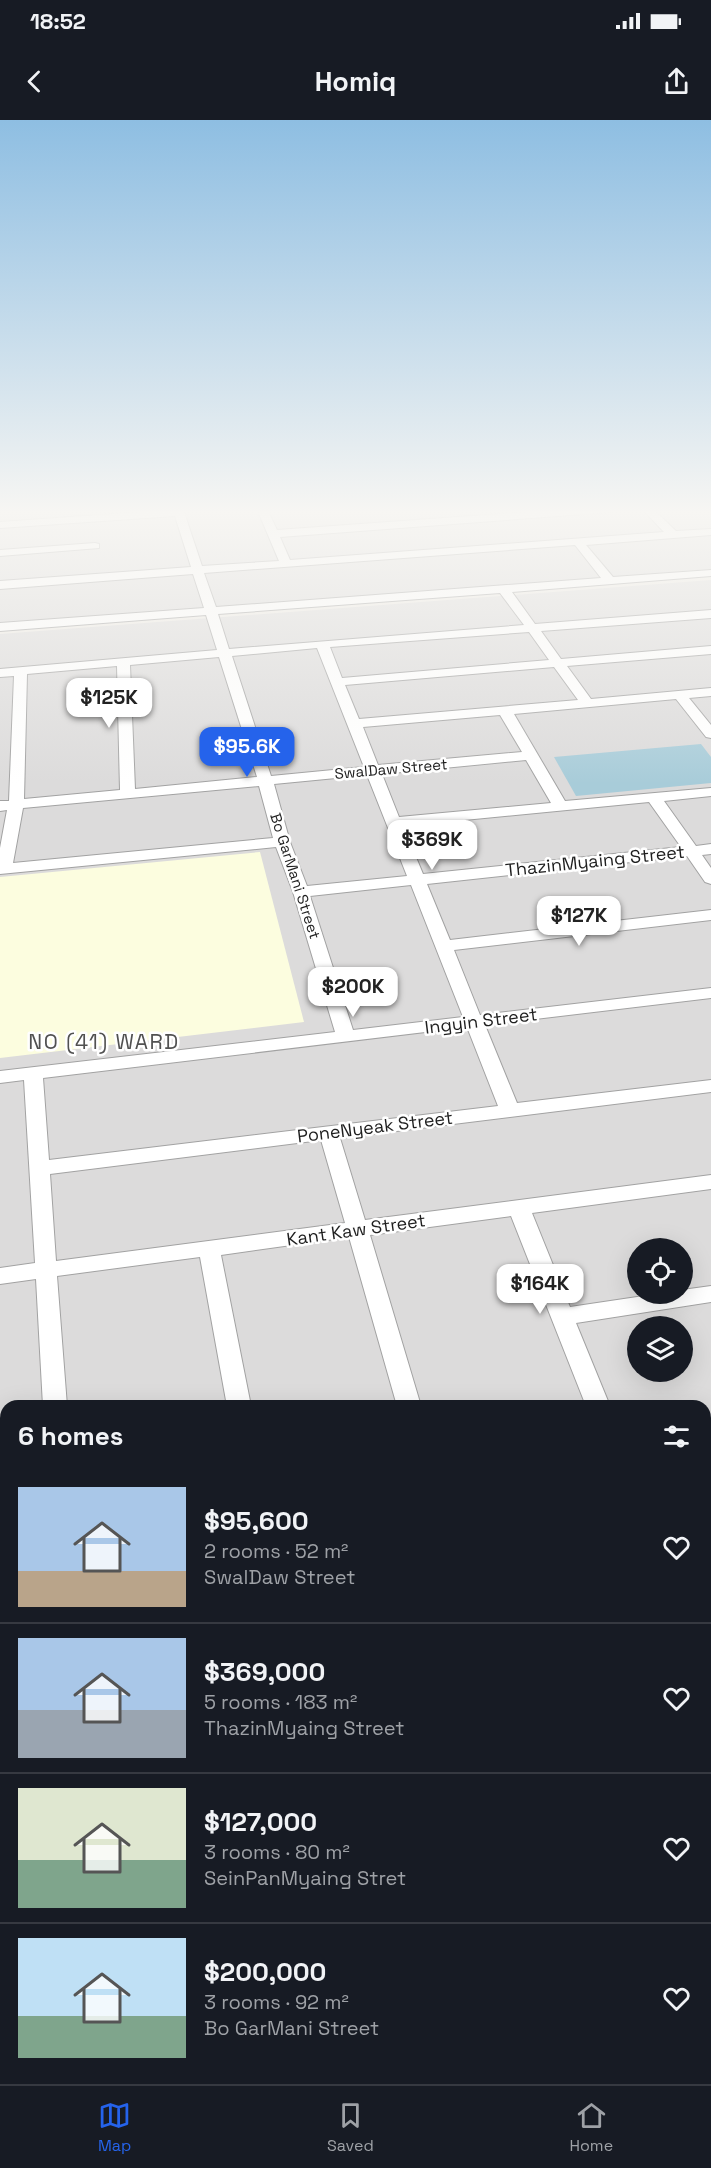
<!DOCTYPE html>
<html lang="en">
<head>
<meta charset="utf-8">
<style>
  body { margin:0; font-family:"Space Grotesk",sans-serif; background:#242831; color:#f1f3f6; height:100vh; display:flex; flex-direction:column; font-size:22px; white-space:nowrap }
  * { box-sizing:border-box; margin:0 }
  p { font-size:20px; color:#9ea1a6 }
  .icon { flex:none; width:33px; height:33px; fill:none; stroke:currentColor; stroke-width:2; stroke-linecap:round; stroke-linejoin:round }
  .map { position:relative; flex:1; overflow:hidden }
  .side { position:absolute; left:0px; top:1280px; width:711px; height:686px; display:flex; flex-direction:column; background:#171b24; border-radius:18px 18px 0 0; box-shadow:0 6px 24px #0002 }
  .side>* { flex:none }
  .buttons { position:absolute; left:627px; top:1118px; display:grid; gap:12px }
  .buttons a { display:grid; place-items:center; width:66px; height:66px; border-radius:50%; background:#171b24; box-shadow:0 6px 24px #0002; font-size:30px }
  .price { position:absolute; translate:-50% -51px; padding:0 14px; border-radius:12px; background:#fff; color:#222; font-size:20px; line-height:39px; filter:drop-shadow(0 2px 3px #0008) }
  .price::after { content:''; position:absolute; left:50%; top:36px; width:18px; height:14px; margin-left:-9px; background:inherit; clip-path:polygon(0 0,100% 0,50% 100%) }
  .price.on { background:#2563eb; color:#fff }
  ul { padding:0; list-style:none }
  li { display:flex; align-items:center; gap:18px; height:150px; padding:0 18px }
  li+li { border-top:2px solid #363941 }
  li span { display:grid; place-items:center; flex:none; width:168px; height:120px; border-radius:0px; color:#555 }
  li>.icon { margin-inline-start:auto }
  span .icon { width:72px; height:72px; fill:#fffc; stroke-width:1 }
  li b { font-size:26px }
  h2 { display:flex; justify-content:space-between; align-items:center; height:72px; padding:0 18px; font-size:26px }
  .status { display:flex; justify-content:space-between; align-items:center; height:42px; padding:0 30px; background:#171b24; direction:ltr }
  .status svg { height:16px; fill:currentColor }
  header { display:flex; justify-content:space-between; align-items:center; height:78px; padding:0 18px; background:#171b24; font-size:27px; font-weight:800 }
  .tab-bar { display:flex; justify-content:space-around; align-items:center; height:84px; border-top:2px solid #363941; background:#171b24; font-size:16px; color:#9ea1a6 }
  .tab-bar a { display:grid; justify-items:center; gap:3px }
  .tab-bar .on { color:#2563eb }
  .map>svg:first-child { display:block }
  .residential { fill:#dcdbdb; fill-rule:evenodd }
  .education { fill:#fcfddf }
  .water { fill:#a8ccd9 }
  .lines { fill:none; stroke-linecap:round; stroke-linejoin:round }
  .minor-casing { stroke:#a2a2a2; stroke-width:2 }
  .minor { fill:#fff; fill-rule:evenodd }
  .labels { text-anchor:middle; stroke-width:5; stroke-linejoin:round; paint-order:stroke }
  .far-street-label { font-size:15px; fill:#1e1e1e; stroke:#fff }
  .street-label { font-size:18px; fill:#1e1e1e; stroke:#fff }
  .quarter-label { font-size:21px; letter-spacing:1.5px; fill:#515151; stroke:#fff }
</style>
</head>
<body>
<div class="status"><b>18:52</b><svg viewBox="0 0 49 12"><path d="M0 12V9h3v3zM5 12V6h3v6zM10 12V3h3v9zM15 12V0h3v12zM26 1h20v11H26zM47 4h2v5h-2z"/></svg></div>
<header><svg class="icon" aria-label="back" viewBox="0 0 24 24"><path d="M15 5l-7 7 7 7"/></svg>Homiq<svg class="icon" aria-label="share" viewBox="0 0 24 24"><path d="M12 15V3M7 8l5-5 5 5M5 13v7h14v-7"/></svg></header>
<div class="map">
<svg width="711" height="1964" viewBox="0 0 711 1964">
  <rect width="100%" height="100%" fill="#eeebe5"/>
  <!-- residential -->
  <g class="residential">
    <path d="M0 389H711V449L0 504Z"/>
    <path d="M711 460V1935L705 1944V1286H6V1959H695L691 1964H0V514ZM638 1128H682V1173H638ZM638 1206H682V1251H638Z"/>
  </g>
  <!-- education -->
  <path class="education" d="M260 732 304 902 0 938V757Z"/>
  <!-- water -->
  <path class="water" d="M701 624 711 637V663L576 676 554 637Z"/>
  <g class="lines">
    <!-- minor casing -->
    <g class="minor-casing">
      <g id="minor">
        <path d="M183 389 202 446 279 441 257 389H267L277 410 569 389H616L611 392 280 417 290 440 664 412 642 389H653L676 411 711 409V415L586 425 613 457 711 450V456L512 472 535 504 711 490V498L541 511 561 539 711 526V534L567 546 591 579 711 568V576L689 578 711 605V618L706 617 676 579 514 594 565 681 711 668V676L664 681 696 726 711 724V734L702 735 711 748V764L705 762 687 736 427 764 450 820 711 790V800L454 830 480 895 711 868V878L485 905 517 983 711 960V972L340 1018 365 1100 711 1055V1069L532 1093 570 1187 664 1173H682V1170L711 1166V1182L576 1203 610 1286H586L511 1096 370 1115 421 1286H397L349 1117 221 1135 251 1286H227L200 1137 57 1156 67 1286H43L36 1159 0 1164V1148L35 1143 24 960 0 963V951L335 912 293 772 276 727 0 754V728L7 690 0 691V681H9L14 556 0 557V549L217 530 206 495 0 511V503L204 488 193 454 0 469V461L191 447 175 396 0 408V402ZM575 425 601 458 216 487 204 453ZM500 473 524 505 229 529 218 494ZM529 512 549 540 342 558 330 527ZM317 528 364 647 271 656 232 536ZM219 537 257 657 135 669 130 545ZM117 546 120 670 24 679 27 554ZM554 547 578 580 359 599 345 565ZM500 595 522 632 378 645 363 607ZM526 640 551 683 399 697 382 654ZM367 655 407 756 307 766 290 722 274 664ZM259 666 273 718 13 743 23 688ZM649 682 681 727 423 754 403 706ZM411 765 463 897 353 910 310 776ZM467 907 498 986 49 1040 43 958ZM321 1020 345 1103 56 1141 50 1054Z"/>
        <path d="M95 423 99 424V428L0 436V430Z"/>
        <path d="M6 1440V1464L0 1465V1441Z"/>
        <path d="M705 1535 711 1537V1576L705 1574Z"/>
        <path d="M6 1842V1874L0 1875V1843Z"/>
        <rect x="84" y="1959" width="34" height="5"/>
        <path d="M589 1959H623L624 1964H590Z"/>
      </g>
    </g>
    <!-- minor -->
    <use href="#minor" class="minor"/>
  </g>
  <!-- sky -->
  <linearGradient id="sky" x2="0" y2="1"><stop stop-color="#8ebee2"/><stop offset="0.59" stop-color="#f7f6f3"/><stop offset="1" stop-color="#f7f6f3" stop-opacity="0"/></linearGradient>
  <rect width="711" height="664" fill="url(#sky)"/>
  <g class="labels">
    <!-- far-street labels -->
    <g class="far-street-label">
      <text transform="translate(391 649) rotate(-5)" y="5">SwalDaw Street</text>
      <text transform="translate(295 756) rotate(72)" y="5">Bo GarMani Street</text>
    </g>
    <!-- street labels -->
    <g class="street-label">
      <text transform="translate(595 741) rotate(-6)" y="6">ThazinMyaing Street</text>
      <text transform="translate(481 901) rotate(-7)" y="6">Ingyin Street</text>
      <text transform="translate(375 1007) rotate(-7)" y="6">PoneNyeak Street</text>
      <text transform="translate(356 1110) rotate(-8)" y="6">Kant Kaw Street</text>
    </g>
    <!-- quarter labels -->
    <g class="quarter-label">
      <text x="104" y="929">NO (41) WARD</text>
    </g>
  </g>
</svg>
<div class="buttons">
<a><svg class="icon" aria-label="locate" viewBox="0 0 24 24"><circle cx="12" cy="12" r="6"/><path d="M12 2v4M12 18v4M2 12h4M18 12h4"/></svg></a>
<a><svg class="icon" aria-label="layers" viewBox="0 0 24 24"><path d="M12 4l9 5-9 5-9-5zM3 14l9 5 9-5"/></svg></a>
</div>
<b class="price" style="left:109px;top:609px">$125K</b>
<b class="price on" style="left:247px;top:658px">$95.6K</b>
<b class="price" style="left:432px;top:751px">$369K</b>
<b class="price" style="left:579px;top:827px">$127K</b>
<b class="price" style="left:353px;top:898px">$200K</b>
<b class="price" style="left:540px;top:1195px">$164K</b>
<section class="side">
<h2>6 homes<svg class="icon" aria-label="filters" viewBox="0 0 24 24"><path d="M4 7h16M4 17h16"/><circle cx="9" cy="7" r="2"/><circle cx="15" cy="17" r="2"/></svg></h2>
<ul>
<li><span style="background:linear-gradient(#a9c7e8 70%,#b9a48a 0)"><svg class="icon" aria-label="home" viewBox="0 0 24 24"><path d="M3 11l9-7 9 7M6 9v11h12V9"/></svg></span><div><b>$95,600</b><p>2 rooms · 52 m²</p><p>SwalDaw Street</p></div><svg class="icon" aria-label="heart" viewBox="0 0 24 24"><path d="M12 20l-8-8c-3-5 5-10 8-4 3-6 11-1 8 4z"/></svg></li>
<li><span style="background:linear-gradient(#a9c7e8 60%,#9aa5b1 0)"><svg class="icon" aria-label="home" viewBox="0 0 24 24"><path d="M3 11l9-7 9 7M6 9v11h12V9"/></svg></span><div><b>$369,000</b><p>5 rooms · 183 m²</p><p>ThazinMyaing Street</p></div><svg class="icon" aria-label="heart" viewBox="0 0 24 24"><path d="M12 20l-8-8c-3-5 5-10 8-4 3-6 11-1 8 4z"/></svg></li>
<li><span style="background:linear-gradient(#dfe7d0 60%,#7fa58c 0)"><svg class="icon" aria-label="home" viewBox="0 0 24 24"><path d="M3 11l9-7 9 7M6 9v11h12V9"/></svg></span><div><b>$127,000</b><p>3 rooms · 80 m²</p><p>SeinPanMyaing Stret</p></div><svg class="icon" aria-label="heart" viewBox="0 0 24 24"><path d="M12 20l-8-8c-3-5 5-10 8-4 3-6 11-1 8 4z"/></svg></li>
<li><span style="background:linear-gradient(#bfe0f5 65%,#7fa58c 0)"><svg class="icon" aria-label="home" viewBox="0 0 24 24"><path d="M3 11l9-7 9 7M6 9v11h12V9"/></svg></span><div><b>$200,000</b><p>3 rooms · 92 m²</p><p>Bo GarMani Street</p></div><svg class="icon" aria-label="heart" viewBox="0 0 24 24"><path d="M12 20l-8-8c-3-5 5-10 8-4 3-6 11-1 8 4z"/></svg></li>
</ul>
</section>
</div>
<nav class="tab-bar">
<a class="on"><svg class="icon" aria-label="map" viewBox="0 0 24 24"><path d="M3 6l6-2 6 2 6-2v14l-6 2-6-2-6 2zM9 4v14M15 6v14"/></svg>Map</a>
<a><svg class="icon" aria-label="saved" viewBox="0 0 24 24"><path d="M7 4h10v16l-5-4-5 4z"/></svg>Saved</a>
<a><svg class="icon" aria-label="home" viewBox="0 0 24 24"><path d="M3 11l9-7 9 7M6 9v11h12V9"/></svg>Home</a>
</nav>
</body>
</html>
